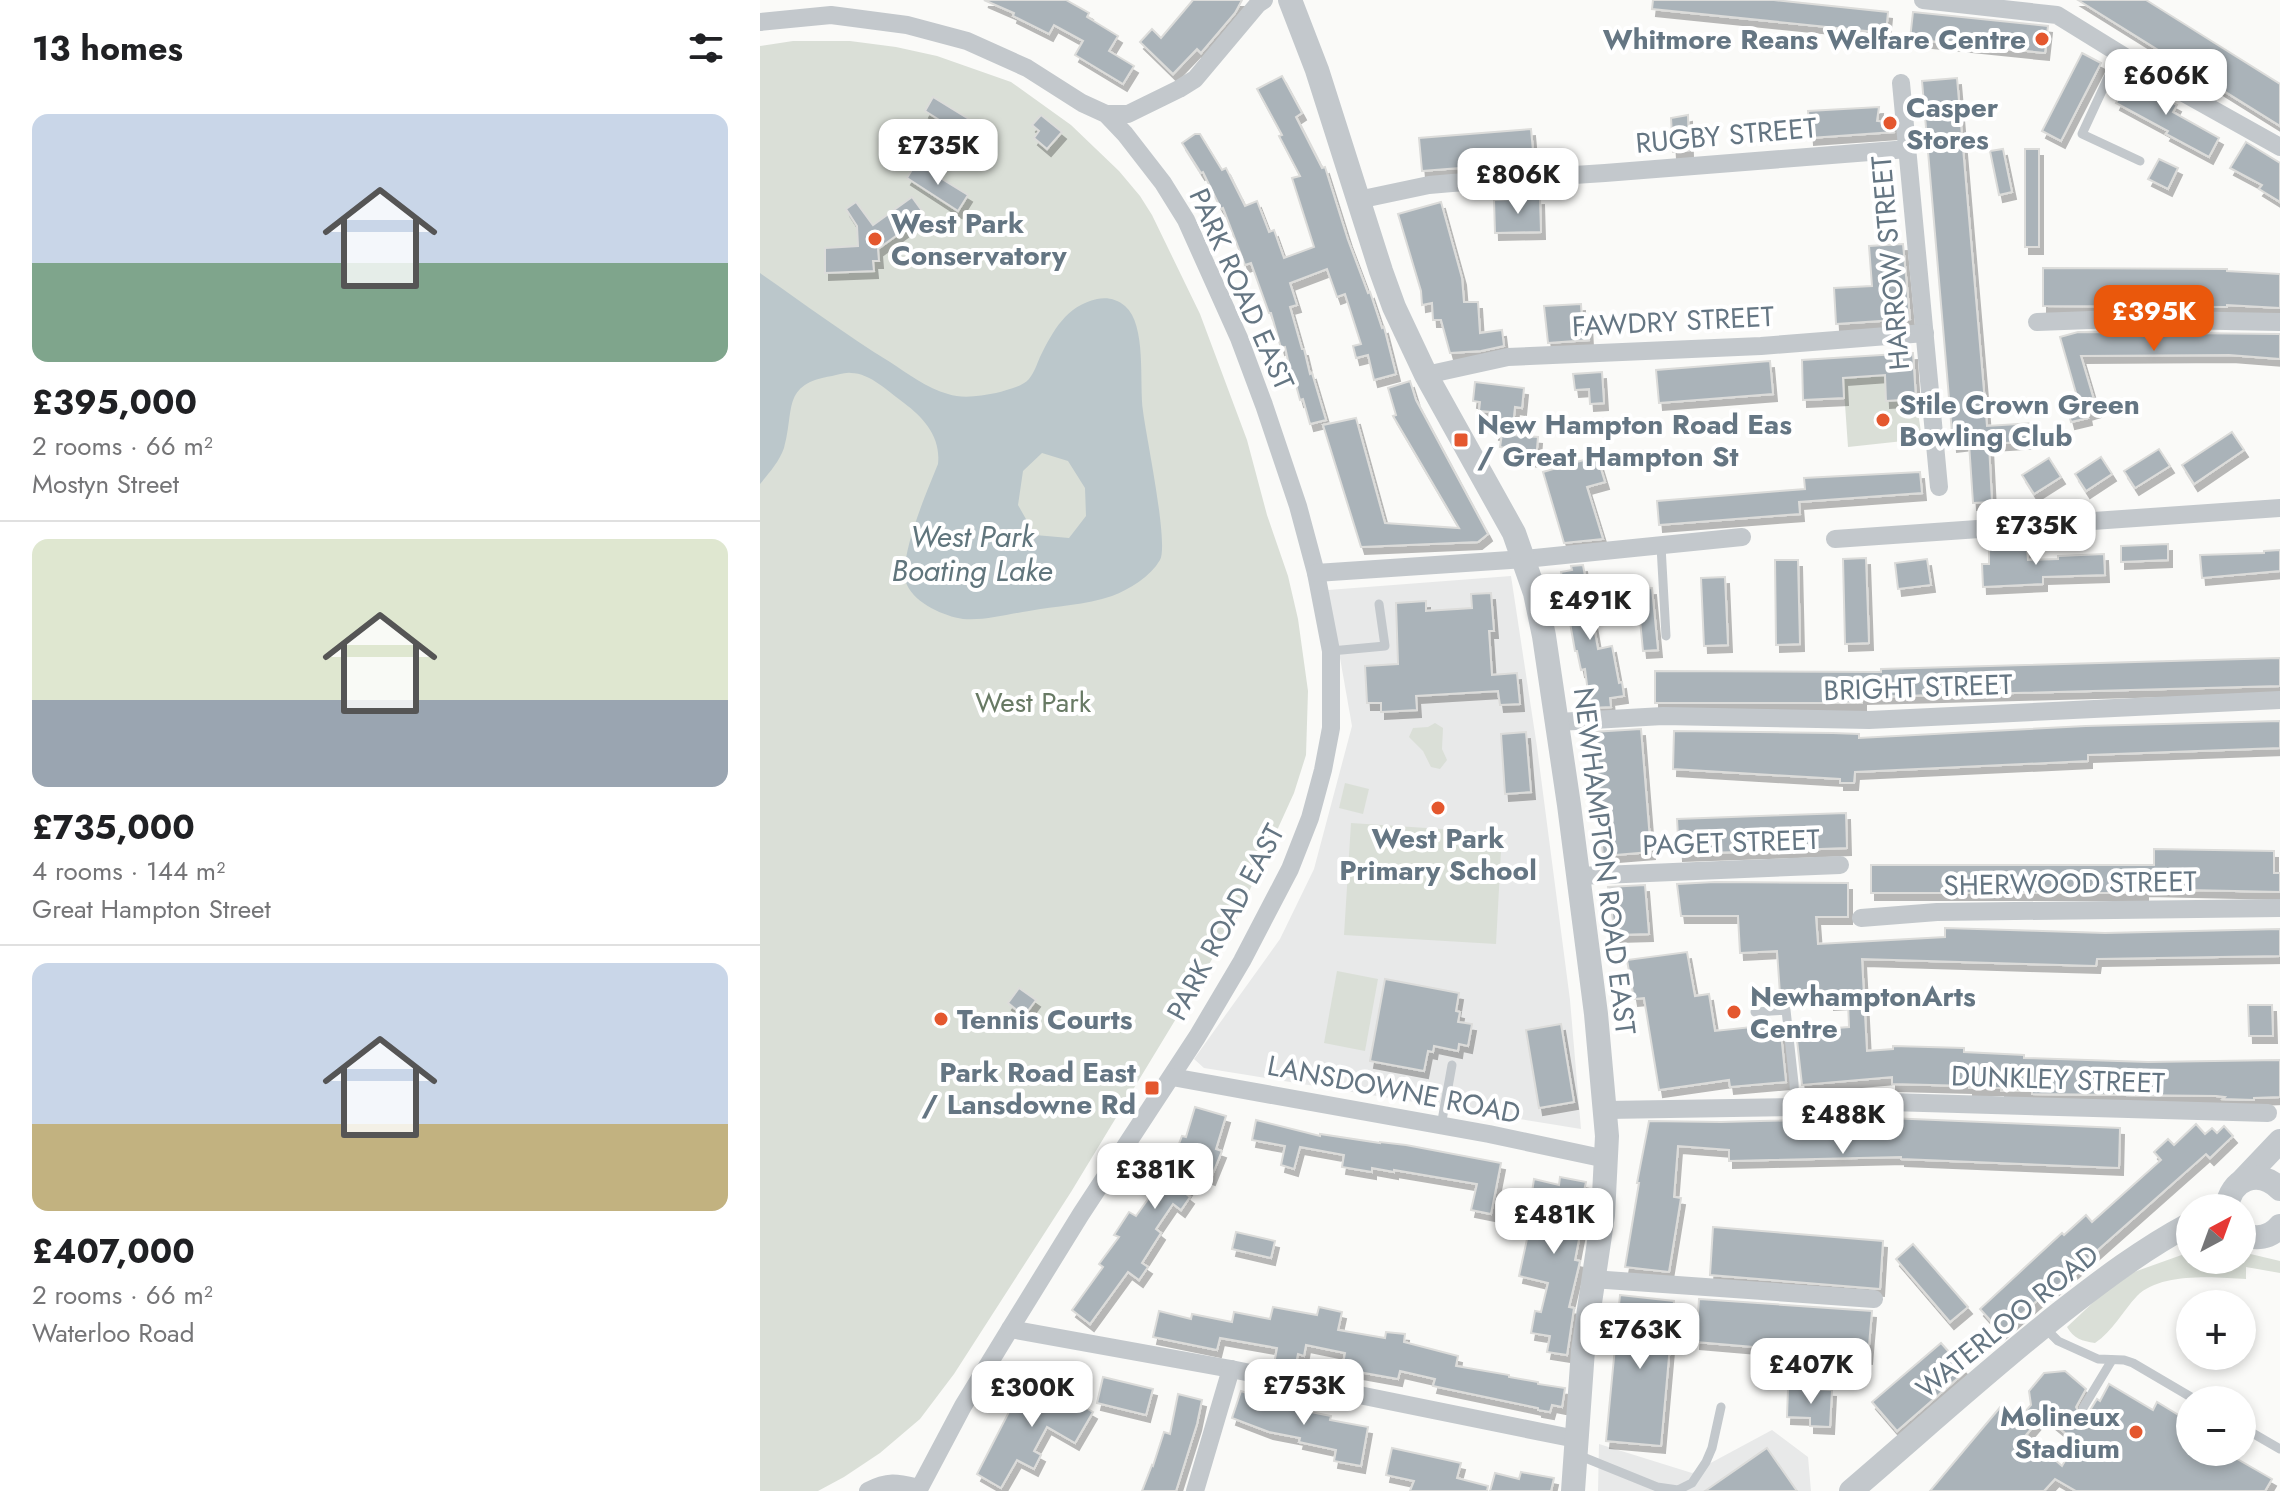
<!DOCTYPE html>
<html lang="en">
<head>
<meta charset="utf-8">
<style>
  body { margin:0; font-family:Jost,sans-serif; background:#f2f2f2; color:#202124; height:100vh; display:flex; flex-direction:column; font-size:30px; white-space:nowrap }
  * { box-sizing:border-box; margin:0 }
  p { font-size:26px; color:#757577 }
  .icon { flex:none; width:44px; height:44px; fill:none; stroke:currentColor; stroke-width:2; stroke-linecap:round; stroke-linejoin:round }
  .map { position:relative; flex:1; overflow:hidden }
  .sheet { display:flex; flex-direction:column; background:#fff; width:760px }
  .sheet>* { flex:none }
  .needle { width:52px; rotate:41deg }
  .tools { position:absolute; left:1416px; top:1194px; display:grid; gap:16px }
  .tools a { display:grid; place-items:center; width:80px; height:80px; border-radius:50%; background:#fff; box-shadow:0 4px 12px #0003; font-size:40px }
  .price { position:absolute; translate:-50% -68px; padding:0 18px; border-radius:16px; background:#fff; color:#222; font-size:26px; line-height:52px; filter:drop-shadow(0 2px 4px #0008) }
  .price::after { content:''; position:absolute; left:50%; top:48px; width:24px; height:18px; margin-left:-12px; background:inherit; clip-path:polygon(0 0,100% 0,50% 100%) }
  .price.on { background:#ea580c; color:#fff }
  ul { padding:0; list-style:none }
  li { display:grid; align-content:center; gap:16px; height:424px; padding:0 32px }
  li+li { border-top:2px solid #e0e0e0 }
  li span { display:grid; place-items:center; height:248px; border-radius:16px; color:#555 }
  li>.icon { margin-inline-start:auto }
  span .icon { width:144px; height:144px; fill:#fffc; stroke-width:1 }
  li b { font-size:34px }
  h2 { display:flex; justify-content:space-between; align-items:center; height:96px; padding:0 32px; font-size:34px }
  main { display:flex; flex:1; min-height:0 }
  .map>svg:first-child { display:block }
  .built { fill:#e8e9e9 }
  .green { fill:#dadfd7 }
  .water { fill:#bbc7cb; fill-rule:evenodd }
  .building { fill:#aab3b9; stroke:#dcdcda; stroke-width:2; fill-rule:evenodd; filter:url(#shadow) }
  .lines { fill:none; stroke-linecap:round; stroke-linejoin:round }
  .service { stroke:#c3c8cc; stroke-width:9 }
  .minor { stroke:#c3c8cc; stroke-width:18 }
  .tertiary { stroke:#c3c8cc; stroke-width:24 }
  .poi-dot { fill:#e4572e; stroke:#fff; stroke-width:3 }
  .labels { text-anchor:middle; stroke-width:8; stroke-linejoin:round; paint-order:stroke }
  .poi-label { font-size:28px; font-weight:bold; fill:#657683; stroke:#fff; text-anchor:start }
  .street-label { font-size:28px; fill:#657683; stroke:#fff }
  .park-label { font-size:28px; fill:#687a64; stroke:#fff }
  .water-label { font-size:30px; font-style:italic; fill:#60757c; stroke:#fff }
</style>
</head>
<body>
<main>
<section class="sheet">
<h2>13 homes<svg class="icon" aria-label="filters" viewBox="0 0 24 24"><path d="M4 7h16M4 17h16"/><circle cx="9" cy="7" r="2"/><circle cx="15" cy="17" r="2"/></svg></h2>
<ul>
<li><span style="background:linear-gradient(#c9d6e8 60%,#7fa58c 0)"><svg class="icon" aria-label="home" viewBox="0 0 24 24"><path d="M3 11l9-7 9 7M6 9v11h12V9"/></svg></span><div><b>£395,000</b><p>2 rooms · 66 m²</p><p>Mostyn Street</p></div></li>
<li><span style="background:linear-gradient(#dfe7d0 65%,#9aa5b1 0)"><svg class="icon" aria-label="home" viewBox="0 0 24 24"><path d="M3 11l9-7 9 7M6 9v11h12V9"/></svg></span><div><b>£735,000</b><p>4 rooms · 144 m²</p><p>Great Hampton Street</p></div></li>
<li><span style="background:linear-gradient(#c9d6e8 65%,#c2b280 0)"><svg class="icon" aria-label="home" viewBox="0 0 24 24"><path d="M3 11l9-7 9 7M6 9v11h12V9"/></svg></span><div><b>£407,000</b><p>2 rooms · 66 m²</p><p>Waterloo Road</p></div></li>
</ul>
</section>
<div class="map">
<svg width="1520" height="1491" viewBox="0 0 1520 1491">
  <defs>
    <filter id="shadow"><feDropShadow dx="4" dy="7" stdDeviation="0" flood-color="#0004"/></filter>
  </defs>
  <rect width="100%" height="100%" fill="#fafaf8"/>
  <!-- built -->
  <g class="built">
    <path d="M751 576 777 747 810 1000 821 1129 444 1068 434 1059 520 939 554 869 592 726 568 590Z"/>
    <path d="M1012 1430 1048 1457 1051 1491H838L839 1444 932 1473Z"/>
  </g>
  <!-- green -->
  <g class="green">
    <path d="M33 41H90L136 47 177 56 251 82 311 125 359 171 380 196 392 215 440 314 487 440 507 515 528 576 538 619 548 691 546 755 534 793 477 918 311 1192 194 1374 160 1419 120 1453 84 1477 58 1491H0V46Z"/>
    <path d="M1125 375 1127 401 1156 399 1162 439 1088 447 1083 376Z"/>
    <path d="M675 723 683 728 682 749 687 760 680 769 671 767 663 751 649 737 653 728 668 727Z"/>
    <path d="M585 783 609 789 603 814 579 808Z"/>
    <path d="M591 823 742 833 736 944 584 935Z"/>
    <path d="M577 971 618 979 605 1051 564 1043Z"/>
    <path d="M1430 1252V1260H1482V1252L1520 1261V1273L1486 1267V1279C1455 1277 1400 1272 1377 1296 1362 1312 1353 1331 1335 1343 1322 1341 1314 1339 1307 1327L1341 1295 1374 1272Z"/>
  </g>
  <!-- water -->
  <path class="water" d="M0 273C43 303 85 334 130 362 148 374 167 388 188 394 202 399 221 396 236 393 246 390 262 387 269 379 274 373 277 364 280 357 293 331 306 306 337 299 347 297 357 299 365 306 387 325 379 383 383 411 386 436 409 544 400 560 390 577 370 589 352 596 326 605 295 606 269 611 248 614 224 621 203 619 184 616 156 604 147 585 136 562 168 489 178 464 181 437 164 418 144 403 129 392 110 373 91 373 85 372 78 375 72 376 21 384 35 410 24 448 19 462 9 473 0 484ZM282 453 308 461 325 488 326 516 309 538 275 535 258 505 263 471Z"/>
  <!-- building -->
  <g class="building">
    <path d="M224 0H306L329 13 327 17 358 36 349 51 374 66 363 84 315 55 323 41 294 25 289 34 253 16 254 13Z"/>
    <path d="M433 0H482L475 13 441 53 437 49 413 74 380 42 392 29 401 38Z"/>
    <path d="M893 0H1014L1128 12 1126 33 892 9Z"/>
    <path d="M1318 0H1386L1402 10 1520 84V126Z"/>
    <path d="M1153 12 1288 26 1285 53 1150 39Z"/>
    <path d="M1322 53 1341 63 1301 141 1282 131Z"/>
    <path d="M522 76 542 113 536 117 562 168 565 167 588 240 608 293 610 292 622 328 624 327 636 374 614 380 608 355 596 358 593 346 601 344 585 294 577 297 567 269 530 283 537 305 530 307 542 349H544L550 374 552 373 566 420 550 424 543 399 540 400 533 374H531L525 347 521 348 511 313H509L491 263 485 265 463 208 461 209 443 172 441 173 422 143 435 134H440L462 170 466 168 485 206 497 201 509 232 514 230 524 258 554 247 532 178 540 176 519 136 522 135 497 89Z"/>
    <path d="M1197 78 1227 426 1275 423 1276 441 1229 444 1232 502 1213 503 1209 443 1193 445 1162 81Z"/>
    <path d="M1369 79 1417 105 1413 112 1459 138 1449 157 1406 134 1408 131 1356 103Z"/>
    <path d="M173 97 225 129 216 143 165 111Z"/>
    <path d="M1119 107 1117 121 1133 123 1134 132 1050 138 1048 111Z"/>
    <path d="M281 115 302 132 287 149 274 138 279 131 272 125Z"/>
    <path d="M928 115 929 150 913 152 911 118Z"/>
    <path d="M771 129 774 162 662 171 659 138Z"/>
    <path d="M1486 142 1520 163V202L1499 189 1502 185 1470 168Z"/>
    <path d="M1243 149 1252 192 1239 195 1230 151Z"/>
    <rect x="1265" y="149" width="14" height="98"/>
    <path d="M1399 159 1418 168 1408 189 1388 179Z"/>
    <path d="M156 163 208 195 198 211 147 178Z"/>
    <path d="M152 197 165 215 118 249 119 261H113L114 271 65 273V248L98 246 97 226 86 209 96 202 113 225Z"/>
    <path d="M780 198 781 232 735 233 734 200Z"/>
    <path d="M681 202 702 278 704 302H718L720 333 742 330 744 346 721 351 690 353 681 320H673L672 303 662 305 661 291 638 214Z"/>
    <path d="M1143 244 1150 319 1076 324 1074 288 1112 286 1109 246Z"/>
    <path d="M1283 268 1467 269V271L1520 274V308L1467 305V307L1283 306Z"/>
    <path d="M821 304 822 321H828L829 340 788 343 784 306Z"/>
    <path d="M1318 332 1520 334V359L1469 355 1321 356 1337 410 1327 413 1328 418 1311 422 1306 403 1318 400 1300 337Z"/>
    <path d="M1153 353 1156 399 1126 401 1125 375 1083 378 1084 398 1043 400 1042 360Z"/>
    <path d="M1010 361 1013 394 899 403 896 370Z"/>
    <path d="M842 372 844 403 830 404 829 389 815 390 813 374Z"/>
    <path d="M650 381 656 400 728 534 718 542 601 547 563 425 596 418 625 523 699 528 633 416 636 415 628 388Z"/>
    <path d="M715 382 764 388 762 408 755 407 752 435 778 437 776 460 746 457V448L740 447 742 434 735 433 736 426 729 425 730 412 719 411 720 402 713 401Z"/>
    <path d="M1472 432 1484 450 1434 484 1422 465Z"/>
    <path d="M1399 449 1410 466 1375 488 1364 471Z"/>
    <path d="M837 456 845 482 827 487 843 539 804 543 783 472Z"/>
    <path d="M1341 457 1352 474 1326 491 1315 474Z"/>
    <path d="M1289 458 1301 477 1274 494 1262 475Z"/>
    <path d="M1160 472 1162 493 1039 502 1040 514 899 525 897 501 1045 489 1044 478Z"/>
    <path d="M1408 544V560L1361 562V546Z"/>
    <path d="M1267 547 1268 560 1298 559V556L1344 554 1345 575 1283 577V584L1223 587 1222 564H1229V548Z"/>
    <path d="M1520 550V571L1442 578 1440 555 1504 553V551Z"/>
    <path d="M1106 558 1109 643 1085 644 1083 559Z"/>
    <path d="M1167 559 1171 585 1138 589 1135 563Z"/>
    <path d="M1015 560H1038L1040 644 1016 645Z"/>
    <path d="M823 565 838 649 852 646 859 683 862 682 864 696 850 698 851 707 830 708 825 669 821 670 817 651H815L801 572 812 570 811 566Z"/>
    <path d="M965 577 968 645 944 646 941 578Z"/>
    <path d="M892 588 898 650 883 651 877 589Z"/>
    <path d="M731 593 734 631H729L732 675 757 673 760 704 740 705 738 691 656 696 657 710 621 712V703H607L605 666 638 664 636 603 666 601V611L712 608 711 594Z"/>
    <path d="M1520 658V686L1102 697V703H895V671L1121 672V669Z"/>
    <path d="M1520 721V748L1328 755V761L1095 772 1094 783H1080V779L913 769 914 731 1073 733 1099 734V738L1326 726Z"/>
    <path d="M881 729 891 852 843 856 832 732Z"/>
    <path d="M766 732 771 792 745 794 741 734Z"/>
    <path d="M1086 813 1087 848 919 854 917 819Z"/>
    <path d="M1394 849 1514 851V873H1520V892L1384 889V893H1111V865H1394Z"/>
    <path d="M955 882 1088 883V917H1056L1058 944 1185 937V928L1345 933 1520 929V956L1337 959 1336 966 1102 959 1107 1051 1133 1049V1046L1204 1048V1052L1264 1055V1058L1388 1062 1520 1060V1097L1494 1098V1100L1463 1099 1465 1097 1456 1096 1272 1094V1091H1241V1088H1209V1086L1132 1084V1077L1042 1085 1036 1031 1089 1027 1088 1002 1070 1003V991L1020 994 1017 951 980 953 978 916H921L917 884Z"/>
    <path d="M885 885 889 934 855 935 848 887Z"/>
    <path d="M927 952 935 996 949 994 955 1031 1020 1024 1026 1082 970 1087 969 1080 899 1090 884 998 874 999 867 960Z"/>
    <path d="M625 979 699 993 696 1011 700 1012 698 1022 712 1024 708 1046 699 1044 698 1051 674 1046 673 1052 668 1051 664 1071 610 1061Z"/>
    <path d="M259 988 276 1000 264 1016 248 1003Z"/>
    <path d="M1488 1005H1512L1513 1036H1489Z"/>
    <path d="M801 1024 814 1102 779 1108 766 1030Z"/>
    <path d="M435 1107 466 1116 456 1149 462 1151 451 1178 438 1173 425 1193 430 1197 421 1210 413 1204 396 1229 401 1233 382 1263 388 1267 379 1280 368 1272 330 1324 312 1310 343 1267 339 1264 359 1237 354 1235 369 1212 376 1216 393 1192 385 1186 394 1172 402 1177 412 1162 422 1136 426 1137Z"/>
    <path d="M1129 1118 1360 1128 1359 1168 1141 1159V1157L969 1161V1150L918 1146 914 1197 921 1198 909 1272 865 1267 879 1183H877L889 1121 961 1122Z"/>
    <path d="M496 1120 560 1136V1134L620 1143V1142L646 1145 741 1163 731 1214 711 1210 717 1184 634 1170V1172L612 1168V1172L582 1167 584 1155 540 1147 534 1169 521 1165 525 1146 492 1140Z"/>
    <path d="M1436 1124 1445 1134 1452 1128 1457 1133 1464 1126 1473 1136 1450 1158 1446 1154 1295 1288 1294 1286 1241 1332 1220 1309 1302 1233 1304 1235 1326 1215 1332 1222 1401 1160 1394 1152 1408 1139 1414 1145Z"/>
    <path d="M800 1177 826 1182 817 1223 822 1224 815 1260 820 1261 809 1307 814 1308 807 1355 787 1352 790 1336 771 1333 775 1311 781 1312 788 1283 759 1276 767 1239 765 1238 774 1179 799 1185Z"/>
    <path d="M953 1227 1123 1241 1120 1289 950 1275Z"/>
    <path d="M476 1232 515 1241 511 1258 472 1249Z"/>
    <path d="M1153 1244 1208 1307 1190 1322 1136 1259Z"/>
    <path d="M860 1295 914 1301 901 1446 846 1441Z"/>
    <path d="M939 1299 1112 1311 1108 1357 936 1342Z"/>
    <path d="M513 1307 557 1315 559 1307 582 1312 578 1330 625 1338 626 1332 645 1334 644 1342 698 1356 696 1366 749 1375V1377L778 1382V1384L805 1388 802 1407 792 1405 790 1412 778 1410V1408L673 1386 675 1379 640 1371 638 1379 582 1369 585 1353 546 1345 544 1356 538 1354 535 1368 514 1364 517 1348 460 1338 457 1350 393 1337 399 1311 431 1319 432 1314 472 1322 474 1312 510 1319Z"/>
    <path d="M1181 1343 1206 1371 1137 1431 1112 1402Z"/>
    <path d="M1305 1371 1326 1389 1316 1407 1320 1415 1329 1412 1337 1399 1340 1401 1349 1384 1393 1410 1397 1402 1430 1422V1452H1465L1512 1479 1505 1491H1316L1295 1479 1284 1491H1170L1242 1405 1259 1419 1271 1405 1269 1391 1284 1373ZM1283 1415 1316 1442 1302 1466 1266 1435Z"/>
    <path d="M268 1375 333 1412 315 1443 287 1427 274 1451 281 1455 274 1469 257 1460 241 1488 217 1474Z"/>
    <path d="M343 1377 393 1389 386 1415 337 1403Z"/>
    <path d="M1028 1388 1072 1390 1070 1427 1050 1426V1418L1027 1417Z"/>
    <path d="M481 1391 506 1400 505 1403 571 1416 570 1420 608 1427 601 1466 574 1461 576 1450 539 1442 540 1438 509 1432 472 1418Z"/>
    <path d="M418 1394 442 1400 437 1424 416 1491H382L392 1465 393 1466 404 1432 410 1434Z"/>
    <path d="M632 1448 701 1463 697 1478 728 1486 727 1491H650L654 1481 626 1475Z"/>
    <path d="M1007 1448 1037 1491H945Z"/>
    <path d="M761 1472 794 1478 791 1491H730L735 1473 759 1479Z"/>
  </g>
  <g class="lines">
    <!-- service -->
    <g class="service">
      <path d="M1359 54 1322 134 1380 161"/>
      <path d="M901 546 906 636"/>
      <path d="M571 651 625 646 619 604"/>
      <path d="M995 1012 1026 1010 1034 1083 1035 1107"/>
      <path d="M681 1126 692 1065"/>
      <path d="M1284 1327 1298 1341 1338 1359 1364 1360 1373 1363 1436 1400"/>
      <path d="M1323 1408 1352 1360"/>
      <path d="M1482 1427 1520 1449"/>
      <path d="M818 1455 897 1487 918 1490 932 1483 946 1462 952 1448 961 1407"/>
    </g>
    <!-- minor -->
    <g class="minor">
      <path d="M1163 0 1297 15 1420 91 1520 147"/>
      <path d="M0 22 71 15 147 25 207 41 267 68 322 103 346 114 365 134 403 183 426 220 479 338 504 405 538 506 556 573 571 651V728L563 770 550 818 530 869 482 961 437 1037 321 1214 250 1329 203 1406 158 1491"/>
      <path d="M1141 83 1179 487"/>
      <path d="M346 114H368L419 89 435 79 498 4 504 0"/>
      <path d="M598 200 669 185 692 183 845 173 1148 149"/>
      <path d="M1277 322 1358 319 1520 322"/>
      <path d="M666 375 748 357 1001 346 1165 333"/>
      <path d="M1075 539 1520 508"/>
      <path d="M556 573 765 559 982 537"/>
      <path d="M798 722 903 716 1109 720 1520 700"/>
      <path d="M818 876 1080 865"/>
      <path d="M1101 918 1177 912 1520 908"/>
      <path d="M412 1077 729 1134 846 1159"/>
      <path d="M846 1110 1035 1107 1130 1102 1508 1113"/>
      <path d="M832 1279 1114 1299"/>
      <path d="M250 1329 471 1369 816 1439"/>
      <path d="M108 1491C129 1480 138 1483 159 1488"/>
      <path d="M435 1491 471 1369"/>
    </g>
    <!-- tertiary -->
    <g class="tertiary">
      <path d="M530 0 557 70 621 271 634 307 666 375 754 533 775 593 784 636 809 805 836 1014 847 1136 843 1215 823 1350 813 1491"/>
      <path d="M1482 1181 1520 1141"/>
      <path d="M1467 1208C1470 1178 1499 1168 1520 1189"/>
      <path d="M1482 1234C1496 1240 1510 1238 1520 1226"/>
      <path d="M1091 1491C1160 1432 1228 1370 1300 1313 1341 1281 1383 1249 1430 1224"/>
    </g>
  </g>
  <!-- markers -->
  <g class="poi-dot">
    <circle cx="1282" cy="39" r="8"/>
    <circle cx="1130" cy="123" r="8"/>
    <circle cx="115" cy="239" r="8"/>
    <circle cx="1123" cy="420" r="8"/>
    <rect x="693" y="432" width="16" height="16" rx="4"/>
    <circle cx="678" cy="808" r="8"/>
    <circle cx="974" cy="1012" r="8"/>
    <circle cx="181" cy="1019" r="8"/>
    <rect x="384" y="1080" width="16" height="16" rx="4"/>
    <circle cx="1376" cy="1432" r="8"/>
  </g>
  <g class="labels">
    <!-- poi labels -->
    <g class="poi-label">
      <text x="1266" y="49" text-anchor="end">Whitmore Reans Welfare Centre</text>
      <text x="1146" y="117">Casper<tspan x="1146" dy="32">Stores</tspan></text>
      <text x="131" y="233">West Park<tspan x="131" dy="32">Conservatory</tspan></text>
      <text x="1139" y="414">Stile Crown Green<tspan x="1139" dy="32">Bowling Club</tspan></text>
      <text x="717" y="434">New Hampton Road Eas<tspan x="717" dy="32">/ Great Hampton St</tspan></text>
      <text x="678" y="848" text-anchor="middle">West Park<tspan x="678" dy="32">Primary School</tspan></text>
      <text x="990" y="1006">NewhamptonArts<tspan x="990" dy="32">Centre</tspan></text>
      <text x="197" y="1029">Tennis Courts</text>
      <text x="376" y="1082" text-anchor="end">Park Road East<tspan x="376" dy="32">/ Lansdowne Rd</tspan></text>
      <text x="1360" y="1426" text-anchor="end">Molineux<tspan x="1360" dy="32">Stadium</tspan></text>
    </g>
    <!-- street labels -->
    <g class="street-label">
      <text transform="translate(966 135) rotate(-5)" y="10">RUGBY STREET</text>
      <text transform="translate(1130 263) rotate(-95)" y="10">HARROW STREET</text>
      <text transform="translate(482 289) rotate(66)" y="10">PARK ROAD EAST</text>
      <text transform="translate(913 321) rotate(-3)" y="10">FAWDRY STREET</text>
      <text transform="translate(1158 687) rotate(-2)" y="10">BRIGHT STREET</text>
      <text transform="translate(971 842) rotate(-2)" y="10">PAGET STREET</text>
      <text transform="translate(845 861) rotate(83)" y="10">NEWHAMPTON ROAD EAST</text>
      <text transform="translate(1310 883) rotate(-1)" y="10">SHERWOOD STREET</text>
      <text transform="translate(465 922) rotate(-62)" y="10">PARK ROAD EAST</text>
      <text transform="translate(1298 1079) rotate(2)" y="10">DUNKLEY STREET</text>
      <text transform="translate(634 1089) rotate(11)" y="10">LANSDOWNE ROAD</text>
      <text transform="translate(1247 1321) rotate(-39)" y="10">WATERLOO ROAD</text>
    </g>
    <!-- park labels -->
    <g class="park-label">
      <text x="273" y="712">West Park</text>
    </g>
    <!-- water labels -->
    <g class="water-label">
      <text x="212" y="547">West Park<tspan x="212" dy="34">Boating Lake</tspan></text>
    </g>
  </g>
</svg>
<div class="tools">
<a><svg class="needle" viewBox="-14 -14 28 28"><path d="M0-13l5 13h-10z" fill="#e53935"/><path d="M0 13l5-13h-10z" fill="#757577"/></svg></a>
<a>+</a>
<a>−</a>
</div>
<b class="price" style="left:1406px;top:117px">£606K</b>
<b class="price" style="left:178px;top:187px">£735K</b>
<b class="price" style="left:758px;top:216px">£806K</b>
<b class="price on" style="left:1394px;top:353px">£395K</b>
<b class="price" style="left:1276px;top:567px">£735K</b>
<b class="price" style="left:830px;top:642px">£491K</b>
<b class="price" style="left:1083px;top:1156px">£488K</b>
<b class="price" style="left:395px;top:1211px">£381K</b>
<b class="price" style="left:794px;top:1256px">£481K</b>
<b class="price" style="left:880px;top:1371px">£763K</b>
<b class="price" style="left:1051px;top:1406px">£407K</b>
<b class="price" style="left:544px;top:1427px">£753K</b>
<b class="price" style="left:272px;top:1429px">£300K</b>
</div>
</main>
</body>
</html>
